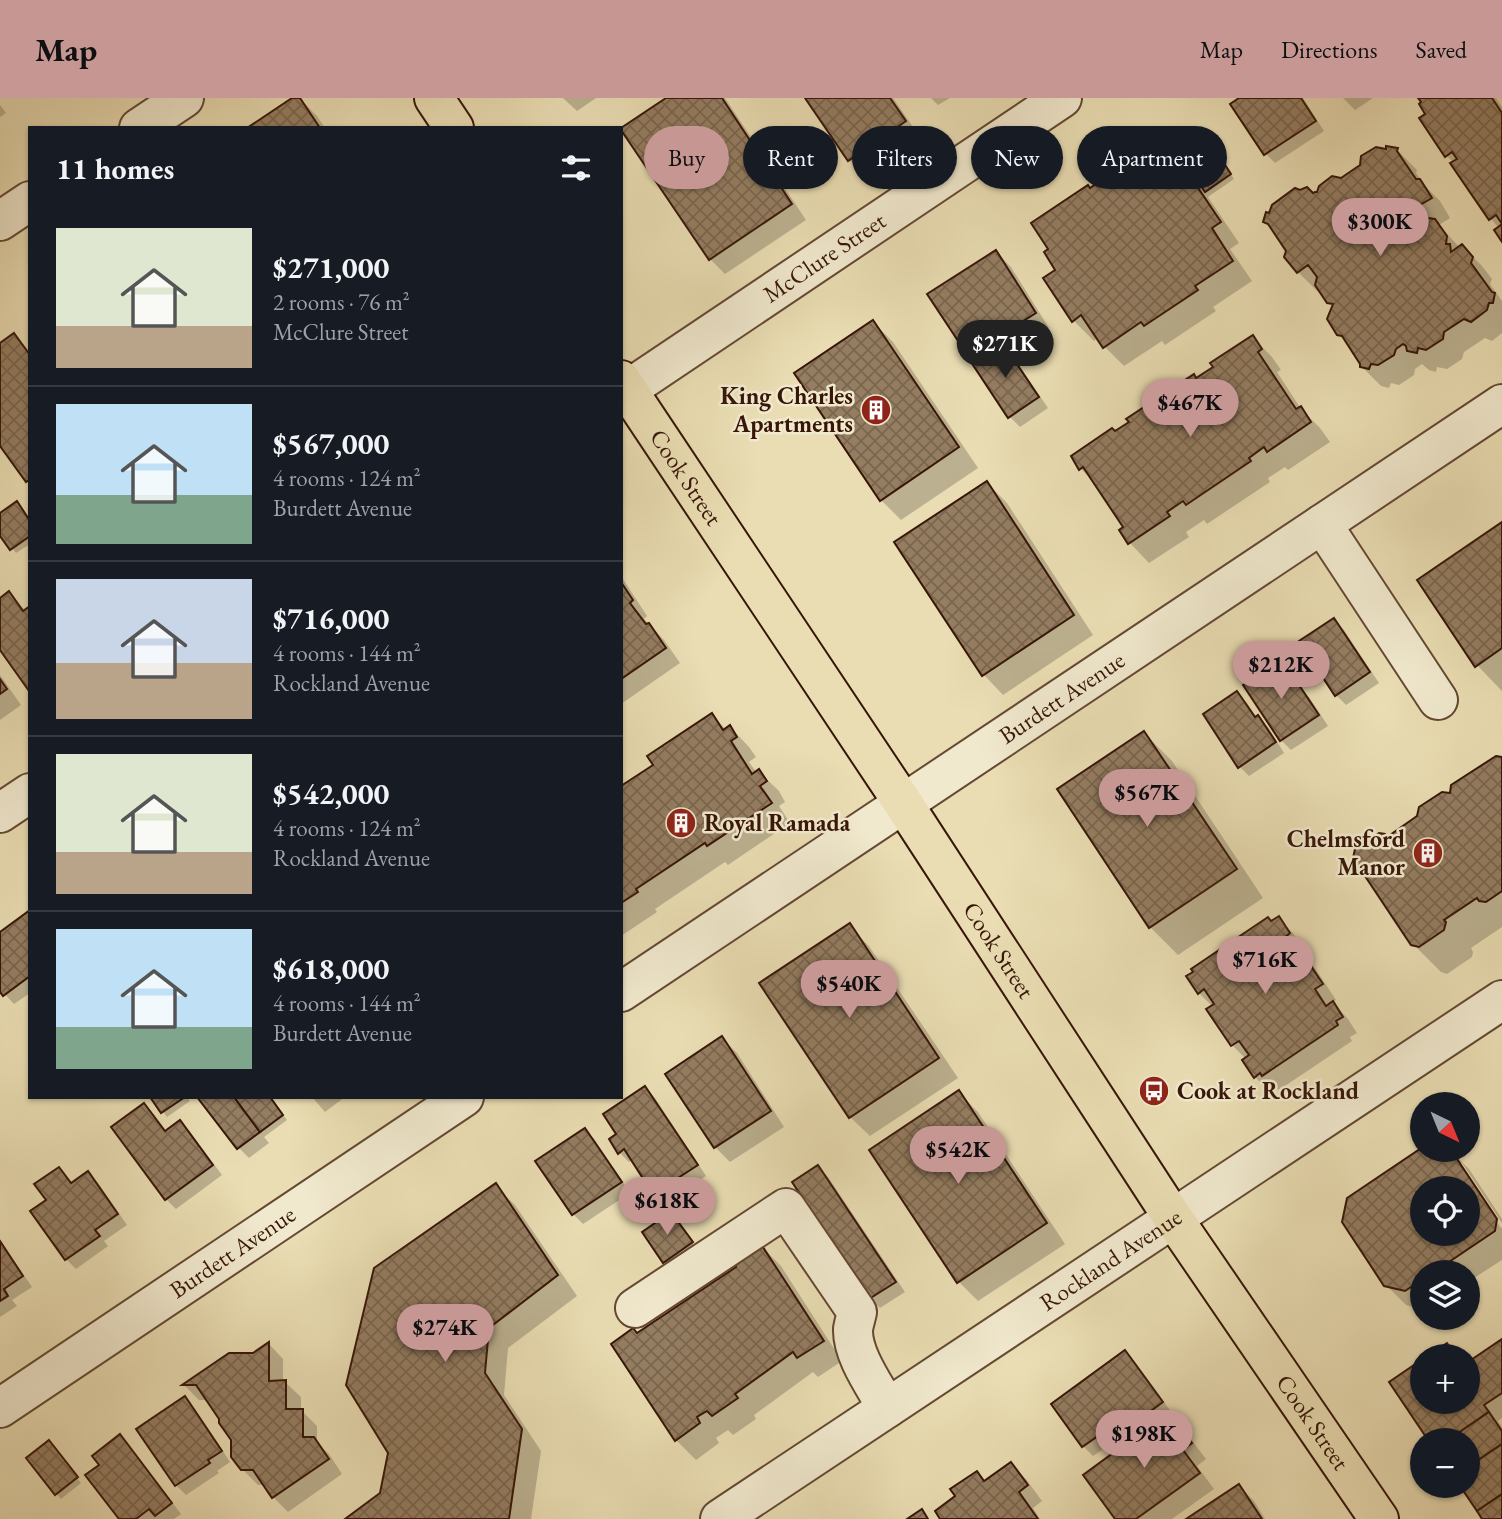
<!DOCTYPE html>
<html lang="en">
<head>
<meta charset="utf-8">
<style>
  body { margin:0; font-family:"EB Garamond",serif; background:#20242c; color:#f1f3f6; height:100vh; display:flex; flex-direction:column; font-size:26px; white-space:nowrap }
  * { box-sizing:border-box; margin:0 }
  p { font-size:23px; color:#9ea1a6 }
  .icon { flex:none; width:38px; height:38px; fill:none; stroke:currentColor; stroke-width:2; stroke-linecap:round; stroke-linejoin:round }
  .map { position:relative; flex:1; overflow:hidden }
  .sheet { position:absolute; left:28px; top:28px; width:595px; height:973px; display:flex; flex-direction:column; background:#171b24; border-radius:0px; box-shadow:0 2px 5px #0004 }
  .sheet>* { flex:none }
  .top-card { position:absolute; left:644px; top:28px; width:665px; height:63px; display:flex; gap:14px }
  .needle { width:46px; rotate:137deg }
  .fabs { position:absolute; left:1410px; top:994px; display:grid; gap:14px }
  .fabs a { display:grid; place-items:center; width:70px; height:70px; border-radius:50%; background:#171b24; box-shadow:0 2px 5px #0004; font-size:35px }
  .price { position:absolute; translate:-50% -60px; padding:0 16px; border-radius:24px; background:#c59692; color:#111; font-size:23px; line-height:46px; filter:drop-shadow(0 2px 4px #0008) }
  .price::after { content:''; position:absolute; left:50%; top:42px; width:21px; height:16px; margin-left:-10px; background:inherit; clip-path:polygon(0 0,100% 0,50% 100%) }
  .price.selected { background:#222; color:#fff }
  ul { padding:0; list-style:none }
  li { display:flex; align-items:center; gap:21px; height:175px; padding:0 28px }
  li+li { border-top:2px solid #363941 }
  li span { display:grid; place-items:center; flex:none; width:196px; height:140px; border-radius:0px; color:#555 }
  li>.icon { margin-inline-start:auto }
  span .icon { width:84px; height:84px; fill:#fffc; stroke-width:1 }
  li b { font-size:30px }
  h2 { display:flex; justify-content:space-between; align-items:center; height:84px; padding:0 28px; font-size:30px }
  .pill { padding:0 24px; border-radius:32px; background:#171b24; box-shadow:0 2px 5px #0004; font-size:24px; line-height:63px }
  .pill.selected { background:#c59692; color:#111 }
  header { display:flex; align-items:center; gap:42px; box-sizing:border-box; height:98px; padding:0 35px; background:#c59692; color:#111 }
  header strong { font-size:33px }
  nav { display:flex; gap:38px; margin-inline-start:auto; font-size:24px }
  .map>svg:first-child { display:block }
  .shadow { fill:#0003; fill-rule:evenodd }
  .building { fill:url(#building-cross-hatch); stroke:#371608; stroke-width:2; fill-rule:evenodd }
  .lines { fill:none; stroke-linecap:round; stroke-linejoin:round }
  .minor-casing { stroke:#644833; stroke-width:42 }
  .major-casing { stroke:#371608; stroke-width:42 }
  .minor { stroke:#f1e9ce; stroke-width:38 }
  .major { stroke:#eaddb3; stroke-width:38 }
  .labels { text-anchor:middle; stroke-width:5; stroke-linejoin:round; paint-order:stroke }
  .street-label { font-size:24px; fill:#371608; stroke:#f1e9ce }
  .poi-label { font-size:24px; font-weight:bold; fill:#371608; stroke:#f1e9ce; text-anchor:end }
</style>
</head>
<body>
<header>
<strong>Map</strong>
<nav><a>Map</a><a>Directions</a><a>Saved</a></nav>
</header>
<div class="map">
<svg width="1502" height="1421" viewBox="0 0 1502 1421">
  <defs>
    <pattern id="building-cross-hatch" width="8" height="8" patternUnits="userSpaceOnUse" patternTransform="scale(1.75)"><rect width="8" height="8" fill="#947d61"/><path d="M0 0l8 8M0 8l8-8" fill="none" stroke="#7a654e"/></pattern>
  </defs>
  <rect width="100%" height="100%" fill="#eaddb3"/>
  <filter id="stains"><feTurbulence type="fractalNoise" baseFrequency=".00286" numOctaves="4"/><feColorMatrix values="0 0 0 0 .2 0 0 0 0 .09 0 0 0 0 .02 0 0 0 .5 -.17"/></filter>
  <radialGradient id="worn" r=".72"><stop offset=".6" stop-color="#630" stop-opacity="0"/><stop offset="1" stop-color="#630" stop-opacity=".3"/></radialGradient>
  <!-- shadow -->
  <g class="shadow">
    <path d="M295 0H299L317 18 325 30H251Z"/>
    <path d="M563 0H596L577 13Z"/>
    <path d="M669 0H725L806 122 725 176 710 161Z"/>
    <path d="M807 0H893L920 39 864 77 849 62Z"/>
    <path d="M931 0H950L938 7Z"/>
    <path d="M1243 0H1303L1324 33 1275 65 1265 55Z"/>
    <path d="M1343 0H1373L1355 12Z"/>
    <path d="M1420 0H1496L1502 9V141L1499 130 1491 121 1452 66 1454 65 1447 58 1423 4Z"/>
    <path d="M0 7 6 15 0 19Z"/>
    <path d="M1156 43 1198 84 1210 44 1234 81 1208 99 1239 145 1230 151 1252 183 1213 209 1216 213 1165 247 1162 243 1124 268 1104 248 1098 239 1094 243 1074 223 1045 180 1058 172 1090 92Z"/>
    <path d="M1397 52 1417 72 1416 75 1426 89 1440 103 1450 120 1439 127 1460 150 1462 148 1482 168 1492 181 1490 186 1502 203V235L1492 243 1485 240 1464 254 1462 261 1447 271 1437 269 1436 274 1429 272 1422 266 1415 271 1414 277 1399 287 1391 285 1389 290 1381 288 1361 268 1351 248 1338 236 1334 209 1321 192 1318 194 1298 174 1286 158 1287 153 1275 134 1265 124Z"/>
    <path d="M996 154 1011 169 1049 230 1011 255 1048 310 1020 329 1010 319 974 265 975 263 969 257Z"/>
    <path d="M873 224 893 244 978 370 901 422 881 402Z"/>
    <path d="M1252 239 1272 259 1281 272 1277 274 1301 311 1320 330 1330 344 1288 372 1285 369 1268 380 1270 384 1207 426 1204 422 1186 434 1189 439 1149 465 1130 445 1125 430 1097 387 1081 371 1073 359 1115 335 1197 282Z"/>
    <path d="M987 385 1007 405 1093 537 1003 597 984 577Z"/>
    <path d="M0 417 30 423V446L16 455 0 435Z"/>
    <path d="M1502 426V593L1477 567Z"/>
    <path d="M621 478 647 518 644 521 664 542 680 565 621 606Z"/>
    <path d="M9 495 26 513 30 510V591L0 549V502Z"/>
    <path d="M1334 522 1344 532 1379 585 1346 607 1336 597Z"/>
    <path d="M1283 570 1294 580 1301 591 1309 599 1328 628 1291 652 1281 642Z"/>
    <path d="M0 577 21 607 0 622Z"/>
    <path d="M1237 595 1247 605 1257 620 1268 629 1284 655 1249 678 1239 668Z"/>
    <path d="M712 617 726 632 730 629 749 649 756 659 749 664 757 675 759 674 779 693 785 704 779 708 790 725 728 767 725 764 655 811 657 814 621 838V690L655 667Z"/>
    <path d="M1144 635 1172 663 1263 800 1178 857 1150 829Z"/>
    <path d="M1502 661V829L1471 850 1473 854 1472 859 1447 876 1441 874 1413 846 1387 741Z"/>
    <path d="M30 814V895L14 906 0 891V836Z"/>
    <path d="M1278 820 1293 835 1304 851 1300 854 1315 870 1336 902 1332 904 1348 921 1357 935 1350 939 1352 943 1279 992 1276 990 1270 994 1255 979 1246 961 1232 947 1213 909 1199 895Z"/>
    <path d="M849 828 869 848 958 980 870 1038 850 1019Z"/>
    <path d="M721 940 737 955 784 1029 730 1064 715 1049Z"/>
    <path d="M645 990 655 1000 706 1078 665 1105 655 1095 633 1062 629 1064 619 1054 618 1036Z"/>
    <path d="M958 994 978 1014 1065 1146 978 1203 958 1183Z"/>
    <path d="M152 999H187L190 1003 167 1019Z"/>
    <path d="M199 999H269L287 1022 264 1039 269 1045 249 1060 239 1050Z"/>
    <path d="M312 999H345L325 1014Z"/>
    <path d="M144 1007 154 1017 166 1034 180 1024 190 1034 222 1077 176 1111 166 1101 114 1030Z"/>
    <path d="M585 1032 595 1042 630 1095 583 1126 573 1116 538 1064Z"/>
    <path d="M1423 1052H1450L1469 1071 1502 1121V1125L1462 1065H1458L1501 1130 1502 1129V1162L1468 1184V1174H1423V1212L1406 1207 1386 1187ZM1423 1090H1468V1136H1423Z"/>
    <path d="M818 1069 828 1079 905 1194 880 1210 870 1200Z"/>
    <path d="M59 1071 73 1086 88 1075 98 1085 127 1127 104 1143 108 1148 76 1171 66 1161 48 1103Z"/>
    <path d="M495 1088 515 1107 577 1198 508 1250 504 1297 541 1353 531 1421H348L382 1396Z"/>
    <path d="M671 1116 696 1149 669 1168 665 1164Z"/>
    <path d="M0 1142 32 1189 12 1202 17 1208 0 1219Z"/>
    <path d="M761 1148 781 1168 842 1263 818 1279 813 1274 754 1317 756 1321 733 1337 728 1332 716 1340 719 1345 696 1362 676 1342 637 1237 738 1170Z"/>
    <path d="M1502 1243V1320L1498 1323 1502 1329 1501 1332 1502 1334V1421H1485L1462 1388H1468V1342H1430L1392 1284 1423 1304H1468Z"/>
    <path d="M269 1246 283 1261V1284H285L301 1299V1312L317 1328V1345L329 1356 342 1376 288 1414 273 1399 265 1387H258L242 1371 233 1342 208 1302H199L185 1288 229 1257H254Z"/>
    <path d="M1125 1254 1135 1264 1172 1315 1169 1317 1184 1332 1206 1361 1197 1368 1214 1391 1172 1421H1117L1119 1353 1111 1346 1093 1358 1083 1348 1053 1307Z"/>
    <path d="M185 1301 195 1311 230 1364 217 1373 219 1375 186 1397 176 1387 139 1332Z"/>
    <path d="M120 1339 130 1349 181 1416 174 1421H121L101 1367Z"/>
    <path d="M53 1349 81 1385 61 1401 28 1360Z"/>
    <path d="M1011 1366 1026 1381 1042 1403 1033 1410 1040 1421H943L976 1375 986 1384Z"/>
    <path d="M1239 1388 1254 1403 1265 1421H1190Z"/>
  </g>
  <!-- building -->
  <g class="building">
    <path d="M292 0H300L320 30H247Z"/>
    <path d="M666 0H722L792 106 709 162 621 32V30Z"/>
    <path d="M805 0H890L906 23 848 63Z"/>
    <path d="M1239 0H1301L1316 23 1264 57 1230 6Z"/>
    <path d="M1418 0H1492L1502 15V144L1494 132 1502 126 1496 117 1489 122 1450 65 1457 61 1452 54 1445 59 1419 20 1425 16 1419 6 1421 4Z"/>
    <path d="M1206 38 1231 76 1205 94 1179 55Z"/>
    <path d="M1157 41 1174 67 1180 63 1221 124 1212 130 1233 163 1195 188 1198 192 1144 228 1141 224 1103 250 1081 217 1072 224 1043 180 1055 172 1044 154 1048 151 1031 125 1088 87 1090 90 1113 74 1111 71Z"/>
    <path d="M1386 48 1398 50 1397 53 1416 81H1420L1432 100 1420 107 1428 120 1435 121 1447 138 1446 146H1450L1451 154 1462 146 1473 159 1471 165 1492 194 1495 195 1493 205H1489L1487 212 1471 224 1464 221 1444 234 1443 241 1426 252 1418 250 1417 255 1407 253 1406 248 1403 246 1396 251 1394 257 1378 267 1371 266 1369 271 1360 269V266L1342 238 1337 237 1327 221 1333 206 1327 205 1315 187 1317 179 1308 167 1297 175 1284 159 1286 153 1268 126 1263 124 1266 114 1269 115 1272 107 1295 90 1300 92 1307 89 1313 95 1315 94H1317L1319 88 1332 78 1341 80 1360 67 1361 58 1376 49 1386 51Z"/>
    <path d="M996 152 1036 215 968 258 927 196Z"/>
    <path d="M873 222 959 349 880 403 794 275Z"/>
    <path d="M14 235 30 257V381L26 384 0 348V245Z"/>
    <path d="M1253 237 1262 251 1258 254 1296 311 1301 308 1311 324 1267 354 1264 349 1249 360 1251 363 1186 407 1183 403 1167 414 1170 418 1128 446 1119 432 1123 429 1083 369 1079 372 1071 358 1112 330 1115 333 1129 324 1126 321 1194 276 1196 280 1213 269 1210 265Z"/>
    <path d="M1002 244 1039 299 1008 320 971 264Z"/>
    <path d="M987 383 1074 517 982 578 894 444Z"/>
    <path d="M17 403 30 423V438L10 452 0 438V415Z"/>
    <path d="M1502 424V550L1475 569 1417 482Z"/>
    <path d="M621 484 633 502 630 505 646 526 649 525 666 550 621 581Z"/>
    <path d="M9 493 23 513 30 508 29 593 0 552V500Z"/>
    <path d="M1334 520 1370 574 1335 598 1299 543Z"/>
    <path d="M1278 563 1282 569 1284 568 1297 588 1299 587 1319 617 1280 643 1243 587Z"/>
    <path d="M0 581 7 591 0 596Z"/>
    <path d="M1237 593 1255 619 1258 617 1276 644 1238 670 1203 616Z"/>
    <path d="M712 615 723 632 730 627 737 639 731 643 752 676 759 671 767 683 760 688 772 705 707 748 705 745 636 791 638 794 621 805V688L653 667 647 658Z"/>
    <path d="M1144 633 1237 771 1149 830 1057 691Z"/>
    <path d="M1496 658 1502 659V793L1486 804 1479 803 1477 800 1444 822 1446 824 1444 832 1419 849 1411 847 1353 760 1355 751 1379 735 1385 736 1387 739 1417 718 1419 709 1442 694 1450 695 1451 687Z"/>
    <path d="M30 812V878L3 898 0 894V834Z"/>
    <path d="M1279 818 1290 835 1283 841 1293 857 1300 852 1323 886 1315 891 1326 908 1333 903 1343 919 1336 923 1338 927 1262 978 1260 975 1254 980 1242 962 1249 957 1239 943 1231 948 1206 911 1214 906 1204 891 1198 896 1186 878 1193 874 1191 871 1268 819 1271 823Z"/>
    <path d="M850 825 939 960 849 1020 759 885Z"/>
    <path d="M722 938 771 1013 714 1050 665 976Z"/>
    <path d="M645 988 698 1067 653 1096 624 1051 618 1056 609 1041 616 1036 603 1016Z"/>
    <path d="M959 992 1047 1125 957 1185 869 1052Z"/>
    <path d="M150 999H185L161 1015Z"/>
    <path d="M197 999H234L260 1034 237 1051Z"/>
    <path d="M234 999H270L283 1017 260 1034Z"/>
    <path d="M144 1005 165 1033 180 1022 213 1067 165 1102 111 1029Z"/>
    <path d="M585 1030 622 1084 572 1117 535 1063Z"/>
    <path d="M1423 1049V1052H1451L1497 1121 1495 1133 1434 1174H1423V1181L1405 1193 1384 1188 1342 1124 1347 1100ZM1423 1090H1468V1136H1423Z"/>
    <path d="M818 1067 896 1184 869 1201 792 1084Z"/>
    <path d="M59 1069 71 1085 88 1073 118 1116 95 1132 100 1138 65 1162 30 1113 46 1102 34 1086Z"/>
    <path d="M496 1085 558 1177 489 1230 485 1275 522 1331 509 1421H345L380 1395 388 1355 346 1287 374 1170Z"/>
    <path d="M671 1114 693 1144 663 1165 642 1134Z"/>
    <path d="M0 1143 23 1178 4 1191 8 1198 0 1203Z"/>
    <path d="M761 1146 824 1243 797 1260 793 1254 735 1296 738 1300 712 1318 707 1313 697 1319 700 1325 675 1343 611 1246 633 1230 637 1235 736 1169 733 1164Z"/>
    <path d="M1502 1241V1295L1484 1307 1489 1314 1448 1342H1443L1441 1339 1435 1342H1428L1389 1284 1423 1261V1304H1468V1264Z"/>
    <path d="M269 1244V1283L286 1282V1311H303V1339H314L329 1361 272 1400 253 1372H241L231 1359V1342L219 1325V1321L196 1287H182L229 1255H253Z"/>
    <path d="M1447 1245 1456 1258H1427Z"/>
    <path d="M1125 1252 1163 1304 1107 1345 1101 1336 1082 1349 1051 1306Z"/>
    <path d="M185 1298 222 1353 208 1362 210 1365 175 1388 136 1331Z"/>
    <path d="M1169 1314 1192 1345 1183 1352 1200 1375 1136 1421H1115L1083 1377Z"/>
    <path d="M1489 1314 1502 1333V1346L1468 1369V1342H1448Z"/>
    <path d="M120 1336 172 1405 155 1418 149 1411 136 1421H119L85 1377 99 1367 92 1358Z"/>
    <path d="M49 1342 78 1379 55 1397 26 1360Z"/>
    <path d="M1502 1346V1396L1477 1413 1460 1388H1468V1369Z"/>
    <path d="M1011 1364 1028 1387 1019 1394 1038 1421H940L935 1413 955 1398 950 1391 977 1373 984 1383Z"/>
    <path d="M1239 1386 1262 1421H1186Z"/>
    <path d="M1502 1396V1421H1482L1477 1413Z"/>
    <path d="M922 1411 928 1421H907Z"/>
  </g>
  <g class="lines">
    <!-- minor casing -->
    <g class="minor-casing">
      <g id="minor">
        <path d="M139 30 184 0"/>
        <path d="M0 123 30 103"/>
        <path id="s1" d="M621 296 1062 0"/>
        <path d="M1322 426 1438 602"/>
        <path d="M0 715 30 695"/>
        <path id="s2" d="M621 894 1502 306"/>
        <path d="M635 1210 786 1110 857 1214C856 1219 854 1225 853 1231 852 1257 875 1288 887 1310"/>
        <path id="s3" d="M0 1310 464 999"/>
        <path id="s4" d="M720 1421 1502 902"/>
      </g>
    </g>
    <!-- major casing -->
    <g class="major-casing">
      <g id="major">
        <path d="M434 0 454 30"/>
        <path id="s5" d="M621 282 903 705 1173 1120 1379 1421"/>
      </g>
    </g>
    <!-- minor -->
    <use href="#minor" class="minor"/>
    <!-- major -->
    <use href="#major" class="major"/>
  </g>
  <!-- icons -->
  <defs>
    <g id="building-disc" transform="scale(1.575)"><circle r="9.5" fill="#8f2418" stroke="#f1e9ce"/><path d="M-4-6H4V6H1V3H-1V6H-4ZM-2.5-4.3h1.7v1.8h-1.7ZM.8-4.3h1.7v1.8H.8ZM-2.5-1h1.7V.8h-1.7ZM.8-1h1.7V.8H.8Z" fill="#fff"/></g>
    <g id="bus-disc" transform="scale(1.575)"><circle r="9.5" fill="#8f2418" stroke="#f1e9ce"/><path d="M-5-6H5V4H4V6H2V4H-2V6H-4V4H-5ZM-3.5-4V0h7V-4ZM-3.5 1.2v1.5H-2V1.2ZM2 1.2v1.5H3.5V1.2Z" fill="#fff"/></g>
  </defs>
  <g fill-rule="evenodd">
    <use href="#building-disc" x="876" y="312"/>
    <use href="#building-disc" x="681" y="725"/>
    <use href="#building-disc" x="1428" y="755"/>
    <use href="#bus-disc" x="1154" y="993"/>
  </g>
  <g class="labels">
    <!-- street labels -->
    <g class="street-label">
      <text dy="8" stroke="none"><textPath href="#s1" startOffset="245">McClure Street</textPath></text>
      <text dy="8" stroke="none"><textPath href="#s5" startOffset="117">Cook Street</textPath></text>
      <text dy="8" stroke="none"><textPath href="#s2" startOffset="530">Burdett Avenue</textPath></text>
      <text dy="8" stroke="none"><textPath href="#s5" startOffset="684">Cook Street</textPath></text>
      <text dy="8" stroke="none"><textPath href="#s3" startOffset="280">Burdett Avenue</textPath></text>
      <text dy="8" stroke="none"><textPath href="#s4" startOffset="469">Rockland Avenue</textPath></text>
      <text dy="8" stroke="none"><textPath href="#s5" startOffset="1251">Cook Street</textPath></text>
    </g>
    <!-- poi labels -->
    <g class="poi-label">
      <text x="853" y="306">King Charles<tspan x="853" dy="28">Apartments</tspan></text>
      <text x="704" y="733" text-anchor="start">Royal Ramada</text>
      <text x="1405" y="749">Chelmsford<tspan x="1405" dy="28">Manor</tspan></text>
      <text x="1177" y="1001" text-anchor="start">Cook at Rockland</text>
    </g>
  </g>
  <rect width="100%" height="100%" filter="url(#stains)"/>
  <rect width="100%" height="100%" fill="url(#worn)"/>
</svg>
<div class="fabs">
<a><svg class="needle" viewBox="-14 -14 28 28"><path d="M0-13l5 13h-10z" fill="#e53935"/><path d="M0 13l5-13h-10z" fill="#9ea1a6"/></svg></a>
<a><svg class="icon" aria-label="locate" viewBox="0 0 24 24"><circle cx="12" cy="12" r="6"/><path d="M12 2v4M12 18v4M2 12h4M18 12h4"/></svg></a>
<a><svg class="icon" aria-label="layers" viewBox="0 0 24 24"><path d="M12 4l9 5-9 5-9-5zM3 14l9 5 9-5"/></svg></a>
<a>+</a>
<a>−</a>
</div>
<b class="price" style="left:1380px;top:160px">$300K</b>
<b class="price selected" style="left:1005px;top:282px">$271K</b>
<b class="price" style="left:1190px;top:341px">$467K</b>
<b class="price" style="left:1281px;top:603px">$212K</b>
<b class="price" style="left:1147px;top:731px">$567K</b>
<b class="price" style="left:1265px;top:898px">$716K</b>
<b class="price" style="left:849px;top:922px">$540K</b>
<b class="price" style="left:958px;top:1088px">$542K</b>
<b class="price" style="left:667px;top:1139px">$618K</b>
<b class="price" style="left:445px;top:1266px">$274K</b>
<b class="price" style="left:1144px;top:1372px">$198K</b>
<div class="top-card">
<a class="pill selected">Buy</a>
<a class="pill">Rent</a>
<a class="pill">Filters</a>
<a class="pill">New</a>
<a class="pill">Apartment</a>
</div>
<section class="sheet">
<h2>11 homes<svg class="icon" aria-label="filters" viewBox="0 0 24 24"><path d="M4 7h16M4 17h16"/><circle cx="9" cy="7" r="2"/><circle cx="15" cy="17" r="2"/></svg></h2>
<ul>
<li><span style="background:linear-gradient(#dfe7d0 70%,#b9a48a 0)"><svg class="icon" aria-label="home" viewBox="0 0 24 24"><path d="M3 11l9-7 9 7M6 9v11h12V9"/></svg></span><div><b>$271,000</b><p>2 rooms · 76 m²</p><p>McClure Street</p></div></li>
<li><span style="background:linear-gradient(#bfe0f5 65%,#7fa58c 0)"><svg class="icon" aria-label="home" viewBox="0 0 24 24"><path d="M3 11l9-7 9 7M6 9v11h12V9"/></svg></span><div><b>$567,000</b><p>4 rooms · 124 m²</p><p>Burdett Avenue</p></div></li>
<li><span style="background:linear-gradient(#c9d6e8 60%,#b9a48a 0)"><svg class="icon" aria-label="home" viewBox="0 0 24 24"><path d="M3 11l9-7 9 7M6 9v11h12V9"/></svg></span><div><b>$716,000</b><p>4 rooms · 144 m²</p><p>Rockland Avenue</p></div></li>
<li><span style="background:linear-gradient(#dfe7d0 70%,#b9a48a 0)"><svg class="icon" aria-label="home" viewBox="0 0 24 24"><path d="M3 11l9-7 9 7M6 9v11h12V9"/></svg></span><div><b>$542,000</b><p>4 rooms · 124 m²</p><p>Rockland Avenue</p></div></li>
<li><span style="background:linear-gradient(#bfe0f5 70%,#7fa58c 0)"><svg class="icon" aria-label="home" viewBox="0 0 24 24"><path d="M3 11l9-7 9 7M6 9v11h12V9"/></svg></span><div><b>$618,000</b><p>4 rooms · 144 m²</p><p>Burdett Avenue</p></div></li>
</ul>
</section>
</div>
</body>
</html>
